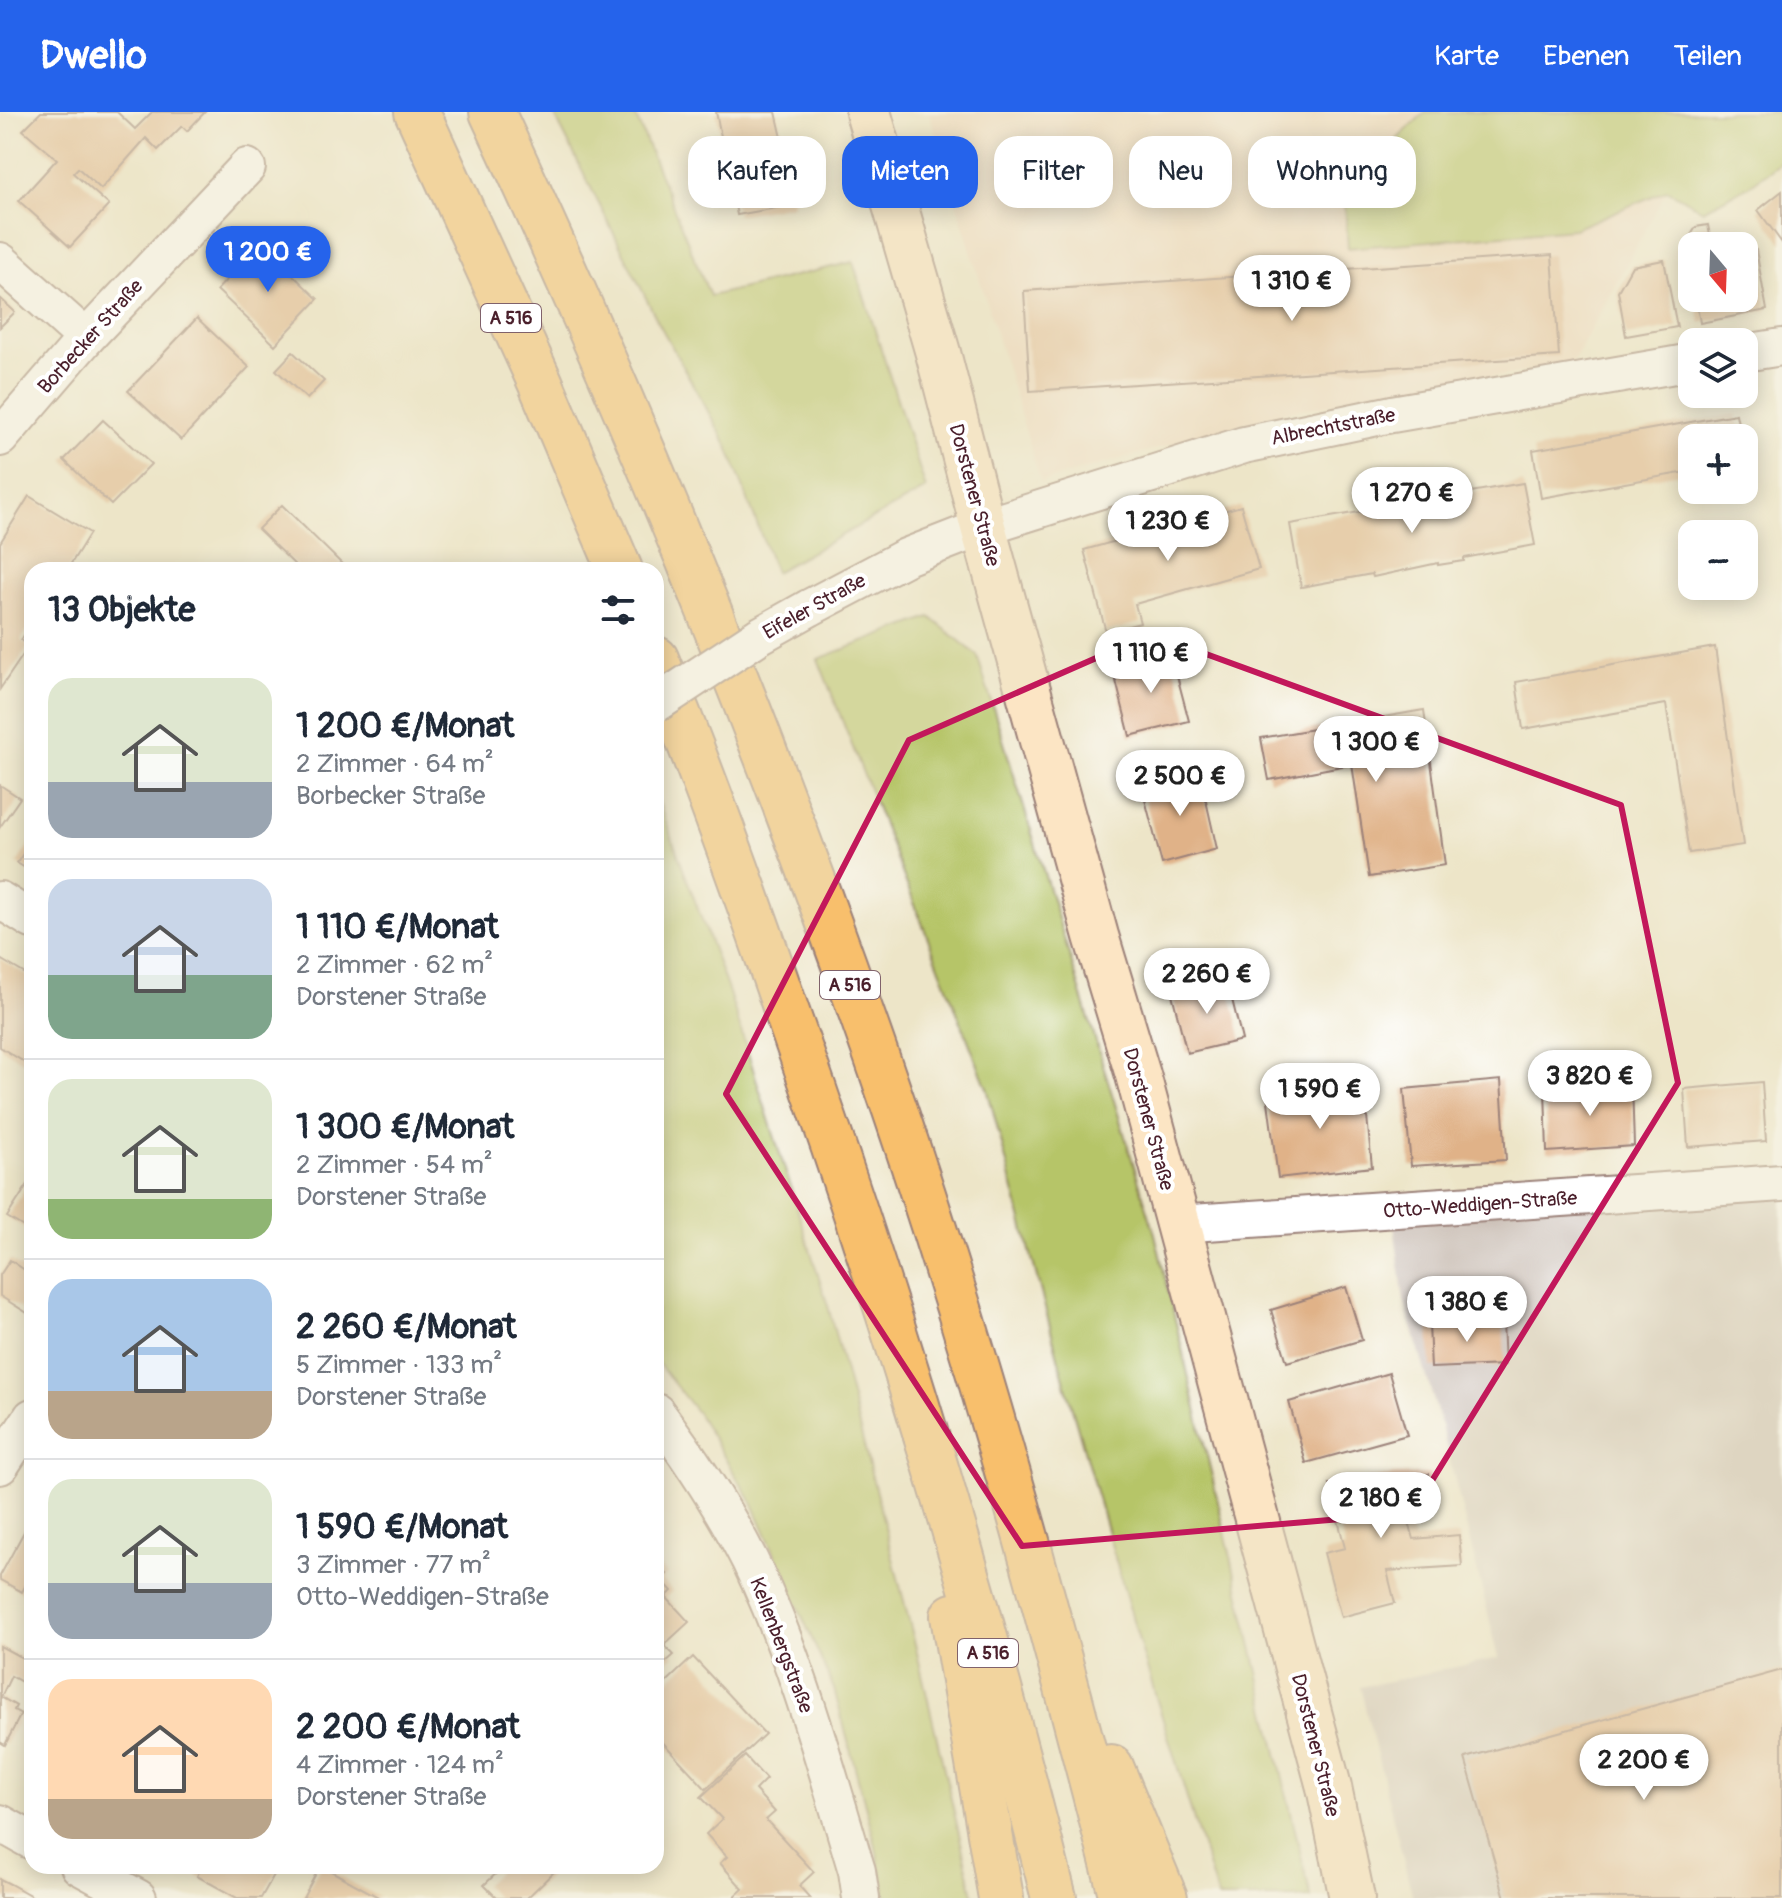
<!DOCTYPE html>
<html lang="de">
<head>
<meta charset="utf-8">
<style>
  body { margin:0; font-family:Pangolin,sans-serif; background:#f2f2f3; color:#1f2937; height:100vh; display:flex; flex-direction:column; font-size:30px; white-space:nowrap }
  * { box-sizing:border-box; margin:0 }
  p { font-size:26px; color:#747a83 }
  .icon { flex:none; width:44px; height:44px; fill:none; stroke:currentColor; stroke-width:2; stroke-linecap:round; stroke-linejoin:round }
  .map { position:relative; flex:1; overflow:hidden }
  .sheet { position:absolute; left:24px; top:450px; width:640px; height:1312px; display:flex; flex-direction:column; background:#fff; border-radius:24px; box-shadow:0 4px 20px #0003 }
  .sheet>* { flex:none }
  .hud { position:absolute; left:688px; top:24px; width:760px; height:72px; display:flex; gap:16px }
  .needle { width:52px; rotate:161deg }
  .tools { position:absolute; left:1678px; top:120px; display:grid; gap:16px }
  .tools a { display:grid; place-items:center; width:80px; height:80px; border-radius:16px; background:#fff; box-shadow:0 4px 20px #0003; font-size:40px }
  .price { position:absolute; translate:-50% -68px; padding:0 18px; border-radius:28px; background:#fff; color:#222; font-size:26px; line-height:52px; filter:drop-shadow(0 2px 4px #0008) }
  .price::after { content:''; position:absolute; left:50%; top:48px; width:24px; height:18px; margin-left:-12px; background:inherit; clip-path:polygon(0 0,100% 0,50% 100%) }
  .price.selected { background:#2563eb; color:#fff }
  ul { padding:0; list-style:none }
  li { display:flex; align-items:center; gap:24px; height:200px; padding:0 24px }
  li+li { border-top:2px solid #e0e1e3 }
  li span { display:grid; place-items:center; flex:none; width:224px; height:160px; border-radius:24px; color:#555 }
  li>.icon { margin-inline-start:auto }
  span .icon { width:96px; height:96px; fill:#fffc; stroke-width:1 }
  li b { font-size:34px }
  h2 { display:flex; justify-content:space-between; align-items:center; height:96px; padding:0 24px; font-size:34px }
  .pill { padding:0 28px; border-radius:24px; background:#fff; box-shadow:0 4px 20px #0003; font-size:28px; line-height:72px }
  .pill.selected { background:#2563eb; color:#fff }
  header { display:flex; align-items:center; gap:48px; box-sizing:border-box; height:112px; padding:0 40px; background:#2563eb; color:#fff }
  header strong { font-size:38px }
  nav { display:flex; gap:44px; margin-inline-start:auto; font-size:28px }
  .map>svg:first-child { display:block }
  .built { fill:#efd6bc }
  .industrial { fill:#cdc2b9 }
  .green { fill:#b6c568; stroke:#80724a; stroke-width:2 }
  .building { fill:#e0b288 }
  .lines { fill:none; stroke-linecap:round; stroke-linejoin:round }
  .minor-casing { stroke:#9c827a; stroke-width:40 }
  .secondary-casing { stroke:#9c827a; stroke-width:48 }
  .motorway-casing { stroke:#9c827a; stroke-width:48 }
  .minor { stroke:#fff; stroke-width:36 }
  .secondary { stroke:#fce5c4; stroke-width:44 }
  .motorway { stroke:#f8bf6c; stroke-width:44 }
  .minor-bridge-casing { stroke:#9c827a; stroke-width:40; stroke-linecap:butt }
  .minor-bridge { stroke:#fff; stroke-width:36 }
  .marked { fill:none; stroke:#c2185b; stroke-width:6; stroke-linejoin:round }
  .labels { text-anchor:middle; stroke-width:8; stroke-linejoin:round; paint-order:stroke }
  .shield { fill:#fff; stroke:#80626b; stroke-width:2 }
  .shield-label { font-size:18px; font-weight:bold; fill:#4a1f2b }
  .street-label { font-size:20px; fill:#4a1f2b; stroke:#fff }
</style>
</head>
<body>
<header>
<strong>Dwello</strong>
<nav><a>Karte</a><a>Ebenen</a><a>Teilen</a></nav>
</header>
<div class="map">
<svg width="1782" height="1786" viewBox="0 0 1782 1786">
  <rect width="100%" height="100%" fill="#fff"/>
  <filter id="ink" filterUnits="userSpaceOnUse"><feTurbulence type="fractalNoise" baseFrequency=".0125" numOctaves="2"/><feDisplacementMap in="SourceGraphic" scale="16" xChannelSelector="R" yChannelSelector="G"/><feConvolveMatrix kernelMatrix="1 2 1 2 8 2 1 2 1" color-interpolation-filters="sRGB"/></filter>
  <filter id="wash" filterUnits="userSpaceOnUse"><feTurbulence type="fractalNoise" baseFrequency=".006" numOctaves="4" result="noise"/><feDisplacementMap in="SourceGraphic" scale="32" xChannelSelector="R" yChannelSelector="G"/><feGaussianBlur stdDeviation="1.8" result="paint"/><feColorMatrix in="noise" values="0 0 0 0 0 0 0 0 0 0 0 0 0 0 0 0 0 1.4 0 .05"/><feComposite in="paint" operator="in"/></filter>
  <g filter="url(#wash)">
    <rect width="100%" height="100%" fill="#ede5c8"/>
    <!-- built -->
    <path class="built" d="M929 0H1782V50L1747 75 1703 98 1667 78 1572 252 1280 301 1041 370Z"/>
    <!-- industrial -->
    <path class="industrial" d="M1782 1077V1786H1413L1360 1575 1499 1546 1441 1313 1404 1188 1393 1106Z"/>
    <!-- green -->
    <g class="green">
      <path d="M553 0H634L710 184 853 150 926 377 775 460 728 335 657 208Z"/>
      <path d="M1425 0H1782V50L1747 75 1703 98 1667 78 1574 117 1348 136 1344 79Z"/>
      <path d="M930 505 977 543 1155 1122 1311 1786H1218L1143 1543 1066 1275 987 976 818 547Z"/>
      <path d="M656 683 729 881 828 1194 915 1532 974 1786H886L874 1726 834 1577 753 1392 698 1302 656 1249Z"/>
    </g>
    <g id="blocks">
      <!-- building -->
      <g class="building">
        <path d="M41 0H117L135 17 152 0H205L187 19 182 14 158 38 146 26 101 77 78 56 73 61 109 93 70 135 19 89 57 47 23 18Z"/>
        <path d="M716 0H776L791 65H789L793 93 737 103Z"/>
        <path d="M1782 79V131L1758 98Z"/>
        <path d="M1708 113 1712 134H1692L1690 158 1686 131 1696 115Z"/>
        <path d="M260 132 318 187 275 233 217 178Z"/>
        <path d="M1756 138 1767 198 1700 211 1696 186H1744V140Z"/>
        <path d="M1552 143 1559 244 1030 279 1024 179Z"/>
        <path d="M1664 148 1677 215 1626 224 1618 179 1632 154Z"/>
        <path d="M0 186 15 200 0 215Z"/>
        <path d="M197 206 249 255 181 328 128 279Z"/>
        <path d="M293 240 324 269 307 287 276 258Z"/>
        <path d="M1736 302 1741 326H1692V359L1541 386 1533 338Z"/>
        <path d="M103 308 151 352 111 393 64 348Z"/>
        <path d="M1523 371 1535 433 1464 446V449L1438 453V451L1373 465 1372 462 1301 475 1290 412 1400 393 1401 397 1414 394 1413 390Z"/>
        <path d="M29 384 90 421 67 458H32V511L21 528 29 534 0 577V431Z"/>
        <path d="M282 393 348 458H300L258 417Z"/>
        <path d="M1241 394 1259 457 1135 492 1140 511 1106 520 1084 438Z"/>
        <path d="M1715 535 1743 733 1689 741 1666 592 1523 617 1516 570Z"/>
        <path d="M1171 541 1189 609 1130 624 1113 557Z"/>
        <path d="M1424 598 1445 753 1369 765 1352 652 1269 668 1261 626Z"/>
        <path d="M1200 662 1217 737 1162 752 1142 676Z"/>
        <path d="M0 673 20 686 0 715Z"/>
        <path d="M32 728V760L17 751Z"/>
        <path d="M0 847 32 866V955L0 935Z"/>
        <path d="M1227 867 1242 928 1187 941 1172 882Z"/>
        <path d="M1501 968 1506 1048 1411 1054 1404 977Z"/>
        <path d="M1762 970 1766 1029 1688 1035 1684 977Z"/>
        <path d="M1632 971 1634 1034 1547 1040 1545 977Z"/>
        <path d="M1364 974 1372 1055 1278 1066 1267 982Z"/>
        <path d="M32 1066V1120L7 1105Z"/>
        <path d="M10 1148 32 1163V1197L29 1202 0 1184V1163Z"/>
        <path d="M1346 1175 1362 1228 1287 1250 1271 1198Z"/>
        <path d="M1503 1209 1505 1253 1431 1256 1429 1212Z"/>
        <path d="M1389 1261 1407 1323 1306 1351 1289 1290Z"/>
        <path d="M1429 1362 1433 1391 1404 1393 1414 1427 1459 1423 1462 1454 1387 1459 1395 1491 1341 1505 1324 1441 1345 1436 1329 1372 1396 1363Z"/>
        <path d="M32 1405V1471L28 1469 22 1480 0 1468V1464Z"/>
        <path d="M656 1450 667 1462 662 1468 672 1479 666 1485 689 1510 664 1533 674 1543 656 1559Z"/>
        <path d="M0 1534 32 1551V1576L11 1564 1 1585 16 1594 14 1598 21 1602 5 1633 0 1630Z"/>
        <path d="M693 1545 765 1622 706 1677 656 1623V1580Z"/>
        <path d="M1782 1558V1786H1505L1465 1646Z"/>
        <path d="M745 1644 766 1667 755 1678 775 1700 766 1708 814 1760 799 1774 810 1786H733L743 1777 720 1751 727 1745 706 1722 722 1707 701 1685Z"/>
        <path d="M202 1754H279L261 1786H237L197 1764Z"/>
        <path d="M320 1754H322L380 1786H303Z"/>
        <path d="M504 1754H560L527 1786H497L484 1773Z"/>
        <path d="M0 1767 10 1772 35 1786H0Z"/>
      </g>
    </g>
  </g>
  <g filter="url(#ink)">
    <use href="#blocks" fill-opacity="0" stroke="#9c827a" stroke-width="2"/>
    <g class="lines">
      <!-- minor casing -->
      <g class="minor-casing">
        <g id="minor">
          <path d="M0 149 86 226"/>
          <path d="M1744 241 1782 235"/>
          <path d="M0 326 86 226 247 55"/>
          <path d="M809 496 906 445 983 415 1244 333 1392 302 1692 250"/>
          <path d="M0 788 32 808"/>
          <path d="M1177 1112 1782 1071"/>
          <path d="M656 1300C691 1347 724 1397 750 1449 797 1547 826 1656 857 1759L861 1786"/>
          <path d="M0 1354 32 1305"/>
          <path d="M0 1711 32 1729"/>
          <path d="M79 1754 138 1786"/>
        </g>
      </g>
      <!-- secondary casing -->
      <g class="secondary-casing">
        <path id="secondary" d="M868 0 938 241 983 415 1096 824 1138 963 1329 1675 1352 1786"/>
      </g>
      <!-- motorway casing -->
      <g class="motorway-casing">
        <g id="motorway">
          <path d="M417 0 540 270 620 458"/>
          <path d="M492 0C644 326 779 658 895 998 983 1257 1054 1522 1122 1786"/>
          <path d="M656 547C705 666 748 787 790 909 892 1197 980 1490 1054 1786"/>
          <path d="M953 1504 1001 1786"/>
          <path d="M1111 1655 1165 1786"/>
        </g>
      </g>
      <!-- minor -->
      <use href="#minor" class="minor"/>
      <!-- secondary -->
      <use href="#secondary" class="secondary"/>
      <!-- motorway -->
      <use href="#motorway" class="motorway"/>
      <!-- minor-bridge casing -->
      <g class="minor-bridge-casing">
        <path id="minor-bridge" d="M656 592 759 524 809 496"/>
      </g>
      <!-- minor-bridge -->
      <use href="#minor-bridge" class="minor-bridge"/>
    </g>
  </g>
  <!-- marked area -->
  <path d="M0 0H1782V1786H0ZM1151 522 1621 693 1678 971 1412 1401 1022 1434 726 982 909 628Z" fill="#ede5c8" fill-opacity=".55" fill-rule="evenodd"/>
  <path class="marked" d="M1151 522 1621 693 1678 971 1412 1401 1022 1434 726 982 909 628Z"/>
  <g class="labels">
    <!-- shield labels -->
    <g class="shield">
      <rect x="481" y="192" width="60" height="28" rx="6"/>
      <rect x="820" y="859" width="60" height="28" rx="6"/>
      <rect x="958" y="1527" width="60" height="28" rx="6"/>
    </g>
    <g class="shield-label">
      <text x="511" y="212">A 516</text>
      <text x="850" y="879">A 516</text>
      <text x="988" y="1547">A 516</text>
    </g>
    <!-- street labels -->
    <g class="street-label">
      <text transform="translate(90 224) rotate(-48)" y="7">Borbecker Straße</text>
      <text transform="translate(1333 314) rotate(-11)" y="7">Albrechtstraße</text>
      <text transform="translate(975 383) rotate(75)" y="7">Dorstener Straße</text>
      <text transform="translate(814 494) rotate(-29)" y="7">Eifeler Straße</text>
      <text transform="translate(1149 1007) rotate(75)" y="7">Dorstener Straße</text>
      <text transform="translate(1480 1092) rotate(-4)" y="7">Otto-Weddigen-Straße</text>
      <text transform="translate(782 1533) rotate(69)" y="7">Kellenbergstraße</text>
      <text transform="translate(1316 1633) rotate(76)" y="7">Dorstener Straße</text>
    </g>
  </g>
</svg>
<div class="tools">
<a><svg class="needle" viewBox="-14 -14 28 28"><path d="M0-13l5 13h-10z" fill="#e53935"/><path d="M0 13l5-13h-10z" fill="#747a83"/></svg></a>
<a><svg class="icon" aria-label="layers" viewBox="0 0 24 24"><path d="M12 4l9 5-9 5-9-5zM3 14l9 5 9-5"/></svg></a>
<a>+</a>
<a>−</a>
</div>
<b class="price selected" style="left:268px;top:182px">1 200 €</b>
<b class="price" style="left:1292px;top:211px">1 310 €</b>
<b class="price" style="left:1412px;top:423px">1 270 €</b>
<b class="price" style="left:1168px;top:451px">1 230 €</b>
<b class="price" style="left:1151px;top:583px">1 110 €</b>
<b class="price" style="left:1376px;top:672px">1 300 €</b>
<b class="price" style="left:1180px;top:706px">2 500 €</b>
<b class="price" style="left:1207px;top:904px">2 260 €</b>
<b class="price" style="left:1590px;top:1006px">3 820 €</b>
<b class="price" style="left:1320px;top:1019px">1 590 €</b>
<b class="price" style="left:1467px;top:1232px">1 380 €</b>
<b class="price" style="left:1381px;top:1428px">2 180 €</b>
<b class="price" style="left:1644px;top:1690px">2 200 €</b>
<div class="hud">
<a class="pill">Kaufen</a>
<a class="pill selected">Mieten</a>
<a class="pill">Filter</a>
<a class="pill">Neu</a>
<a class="pill">Wohnung</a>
</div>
<section class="sheet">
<h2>13 Objekte<svg class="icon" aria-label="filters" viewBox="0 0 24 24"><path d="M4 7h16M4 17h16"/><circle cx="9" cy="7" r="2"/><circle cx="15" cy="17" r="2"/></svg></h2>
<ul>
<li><span style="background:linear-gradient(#dfe7d0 65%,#9aa5b1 0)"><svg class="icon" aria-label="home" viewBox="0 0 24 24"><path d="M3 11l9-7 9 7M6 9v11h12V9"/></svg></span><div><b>1 200 €/Monat</b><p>2 Zimmer · 64 m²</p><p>Borbecker Straße</p></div></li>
<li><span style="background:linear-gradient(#c9d6e8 60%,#7fa58c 0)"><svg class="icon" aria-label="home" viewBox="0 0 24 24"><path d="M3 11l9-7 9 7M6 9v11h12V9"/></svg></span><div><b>1 110 €/Monat</b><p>2 Zimmer · 62 m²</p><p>Dorstener Straße</p></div></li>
<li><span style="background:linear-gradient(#dfe7d0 75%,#8fb573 0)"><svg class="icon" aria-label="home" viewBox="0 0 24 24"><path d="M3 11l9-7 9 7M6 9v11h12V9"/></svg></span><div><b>1 300 €/Monat</b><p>2 Zimmer · 54 m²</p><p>Dorstener Straße</p></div></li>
<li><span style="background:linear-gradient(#a9c7e8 70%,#b9a48a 0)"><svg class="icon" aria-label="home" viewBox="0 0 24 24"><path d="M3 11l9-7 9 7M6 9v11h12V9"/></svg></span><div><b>2 260 €/Monat</b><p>5 Zimmer · 133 m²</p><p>Dorstener Straße</p></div></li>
<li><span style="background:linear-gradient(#dfe7d0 65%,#9aa5b1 0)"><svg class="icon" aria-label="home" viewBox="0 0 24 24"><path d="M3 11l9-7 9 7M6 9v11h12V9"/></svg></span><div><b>1 590 €/Monat</b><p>3 Zimmer · 77 m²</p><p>Otto-Weddigen-Straße</p></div></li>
<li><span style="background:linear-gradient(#ffd9b3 75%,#b9a48a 0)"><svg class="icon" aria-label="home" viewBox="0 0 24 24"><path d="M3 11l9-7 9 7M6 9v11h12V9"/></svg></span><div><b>2 200 €/Monat</b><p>4 Zimmer · 124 m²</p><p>Dorstener Straße</p></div></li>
</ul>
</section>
</div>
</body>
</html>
